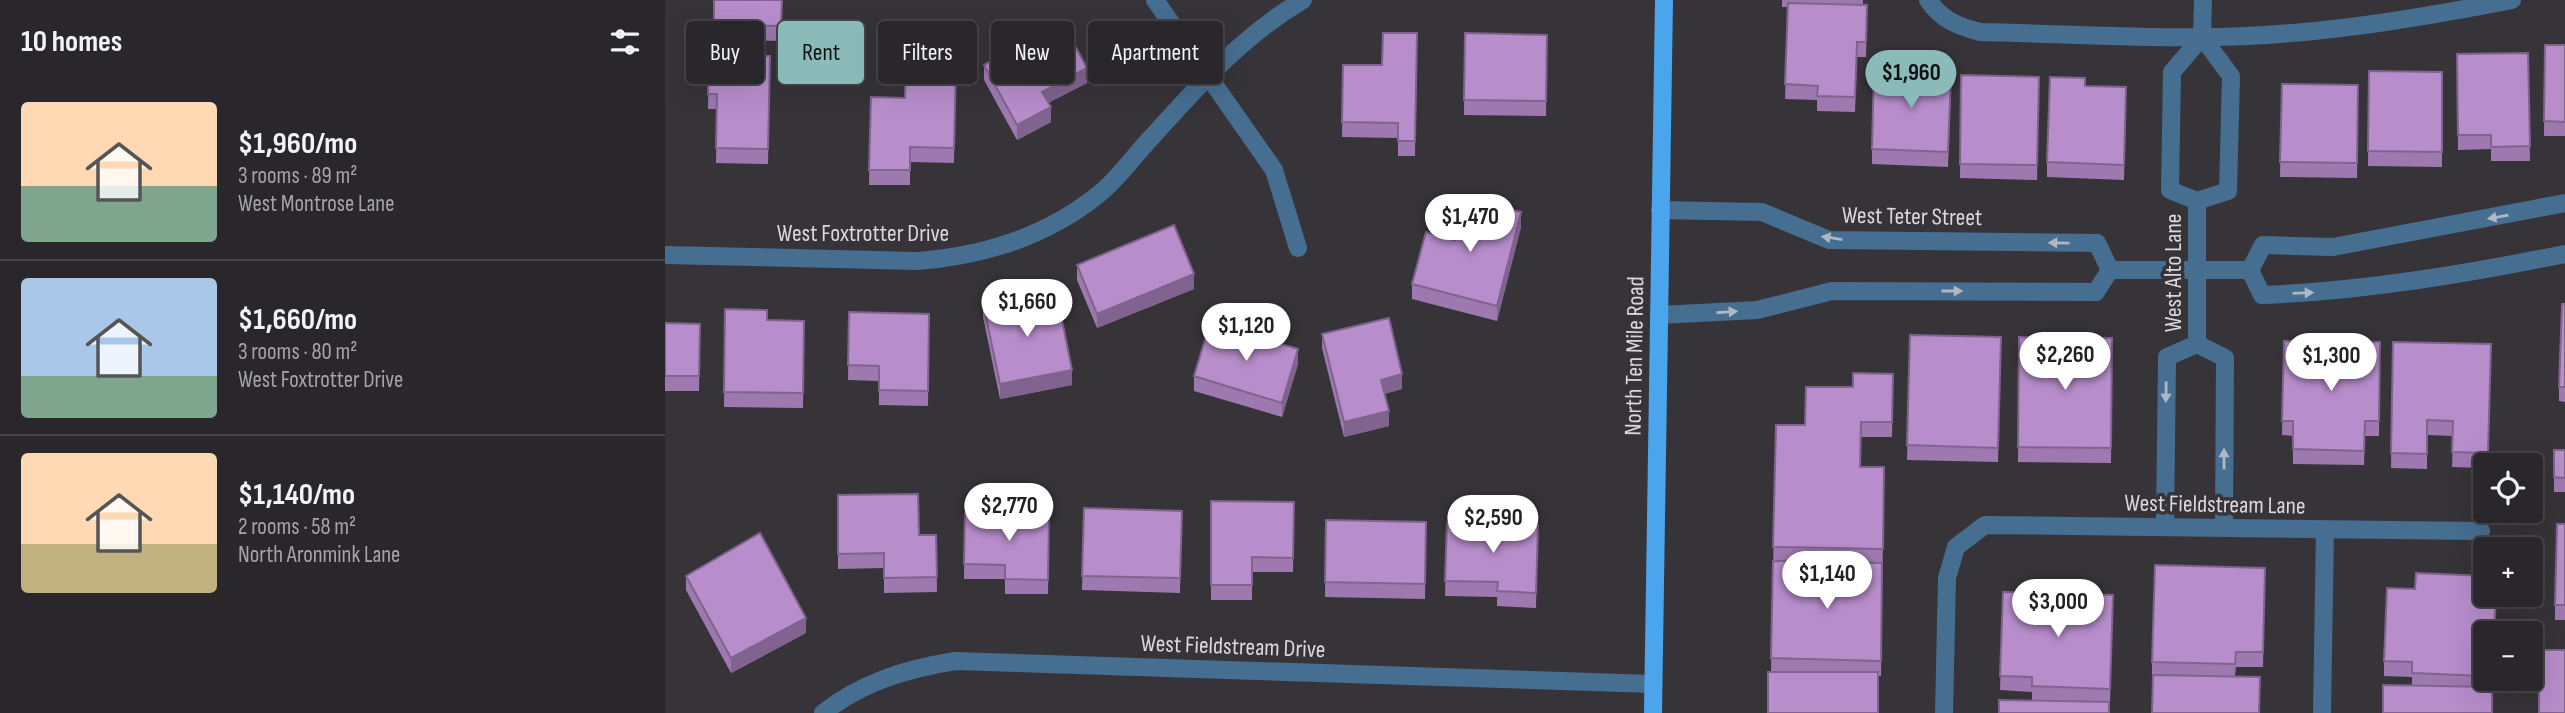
<!DOCTYPE html>
<html lang="en">
<head>
<meta charset="utf-8">
<style>
  body { margin:0; font-family:"Sofia Sans Condensed",sans-serif; background:#312f33; color:#f1f3f6; height:100vh; display:flex; flex-direction:column; font-size:26px; white-space:nowrap }
  * { box-sizing:border-box; margin:0 }
  p { font-size:23px; color:#a5a5a9 }
  .icon { flex:none; width:38px; height:38px; fill:none; stroke:currentColor; stroke-width:2; stroke-linecap:round; stroke-linejoin:round }
  .map { position:relative; flex:1; overflow:hidden }
  .drawer { display:flex; flex-direction:column; background:#29272b; width:665px }
  .drawer>* { flex:none }
  .guide { position:absolute; left:21px; top:21px; width:665px; height:63px; display:flex; gap:14px }
  .buttons { position:absolute; left:1808px; top:453px; display:grid; gap:14px }
  .buttons a { display:grid; place-items:center; width:70px; height:70px; border-radius:7px; background:#29272b; box-shadow:0 7px 28px #0002,0 0 0 2px #454447; font-size:35px }
  .price { position:absolute; translate:-50% -60px; padding:0 16px; border-radius:24px; background:#fff; color:#222; font-size:23px; line-height:46px; filter:drop-shadow(0 2px 4px #0008) }
  .price::after { content:''; position:absolute; left:50%; top:42px; width:21px; height:16px; margin-left:-10px; background:inherit; clip-path:polygon(0 0,100% 0,50% 100%) }
  .price.current { background:#8bbbb9; color:#111 }
  ul { padding:0; list-style:none }
  li { display:flex; align-items:center; gap:21px; height:175px; padding:0 21px }
  li+li { border-top:2px solid #454447 }
  li span { display:grid; place-items:center; flex:none; width:196px; height:140px; border-radius:7px; color:#555 }
  li>.icon { margin-inline-start:auto }
  span .icon { width:84px; height:84px; fill:#fffc; stroke-width:1 }
  li b { font-size:30px }
  h2 { display:flex; justify-content:space-between; align-items:center; height:84px; padding:0 21px; font-size:30px }
  .chip { padding:0 24px; border-radius:7px; background:#29272b; box-shadow:0 7px 28px #0002,0 0 0 2px #454447; font-size:24px; line-height:63px }
  .chip.current { background:#8bbbb9; color:#111 }
  main { display:flex; flex:1; min-height:0 }
  .map>svg:first-child { display:block }
  .lines { fill:none; stroke-linecap:round; stroke-linejoin:round }
  .minor { stroke:#466e91; stroke-width:18 }
  .tertiary { stroke:#466e91; stroke-width:18 }
  .primary { stroke:#4ba5ec; stroke-width:18 }
  .wall { fill:#9d79af }
  .shaded-wall { fill:#80638e }
  .building { fill:#b78dcb; stroke:#80638e; stroke-width:2 }
  .oneway { fill:#aeb8c5 }
  .labels { text-anchor:middle; stroke-width:7; stroke-linejoin:round; paint-order:stroke }
  .street-label { font-size:24px; fill:#dad8db; stroke:#373439 }
</style>
</head>
<body>
<main>
<section class="drawer">
<h2>10 homes<svg class="icon" aria-label="filters" viewBox="0 0 24 24"><path d="M4 7h16M4 17h16"/><circle cx="9" cy="7" r="2"/><circle cx="15" cy="17" r="2"/></svg></h2>
<ul>
<li><span style="background:linear-gradient(#ffd9b3 60%,#7fa58c 0)"><svg class="icon" aria-label="home" viewBox="0 0 24 24"><path d="M3 11l9-7 9 7M6 9v11h12V9"/></svg></span><div><b>$1,960/mo</b><p>3 rooms · 89 m²</p><p>West Montrose Lane</p></div></li>
<li><span style="background:linear-gradient(#a9c7e8 70%,#7fa58c 0)"><svg class="icon" aria-label="home" viewBox="0 0 24 24"><path d="M3 11l9-7 9 7M6 9v11h12V9"/></svg></span><div><b>$1,660/mo</b><p>3 rooms · 80 m²</p><p>West Foxtrotter Drive</p></div></li>
<li><span style="background:linear-gradient(#ffd9b3 65%,#c2b280 0)"><svg class="icon" aria-label="home" viewBox="0 0 24 24"><path d="M3 11l9-7 9 7M6 9v11h12V9"/></svg></span><div><b>$1,140/mo</b><p>2 rooms · 58 m²</p><p>North Aronmink Lane</p></div></li>
</ul>
</section>
<div class="map">
<svg width="1900" height="713" viewBox="0 0 1900 713">
  <rect width="100%" height="100%" fill="#373439"/>
  <g class="lines">
    <!-- minor -->
    <g class="minor">
      <path d="M490 0 609 170 633 248"/>
      <path d="M1263 0C1277 20 1292 26 1315 32 1404 34 1493 40 1582 36 1671 32 1760 17 1847 0"/>
      <path d="M1537 37 1566 76 1563 191 1532 201 1505 190 1507 72Z"/>
      <path d="M1537 37 1538 0"/>
      <path d="M1532 201V344"/>
      <path d="M0 255 252 261C318 256 381 237 434 194 453 179 468 157 485 139 532 87 577 36 638 0"/>
      <path d="M1532 344 1560 358 1559 527"/>
      <path d="M1500 527 1502 357 1532 344"/>
      <path d="M158 713C197 682 241 669 290 661L988 684"/>
      <path d="M1279 713 1282 578 1291 547 1320 525 1816 531"/>
      <path d="M1657 713 1660 530"/>
    </g>
    <!-- tertiary -->
    <g class="tertiary">
      <path d="M995 210 1097 212 1164 240 1432 243 1445 270"/>
      <path d="M1445 270H1585"/>
      <path d="M1585 270 1598 245 1668 247 1900 203"/>
      <path d="M1585 270 1597 295C1699 291 1800 274 1900 254"/>
      <path d="M994 315 1092 310 1167 291 1431 292 1445 270"/>
    </g>
    <!-- primary -->
    <path class="primary" d="M988 713 999 0"/>
  </g>
  <!-- wall -->
  <g class="wall">
    <path d="M49 0H117L116 41 49 39Z"/>
    <path d="M1117 0H1198V5H1202L1201 57H1192L1190 112 1152 111V100L1120 99 1123 7H1117Z"/>
    <path d="M752 33 750 156H733V138L677 137 678 65H717Z"/>
    <path d="M800 33 882 35 881 116 799 115Z"/>
    <path d="M1880 45H1900V136H1879Z"/>
    <path d="M1863 53 1865 161H1826V149L1793 150 1792 54Z"/>
    <path d="M44 55 105 56 103 164 51 163 52 109H43Z"/>
    <path d="M291 65 289 163 245 162V185H204L206 97 240 98Z"/>
    <path d="M319 65 422 83 383 103 386 122 352 140 319 80Z"/>
    <path d="M1704 71 1777 72V167L1703 166Z"/>
    <path d="M1296 75 1374 77 1372 180 1295 178Z"/>
    <path d="M1617 84 1693 85 1692 178 1615 177Z"/>
    <path d="M1420 86 1461 102 1459 180 1382 177V162Z"/>
    <path d="M1286 87 1283 167 1207 164V149Z"/>
    <path d="M856 227 832 321 747 299V284L790 240Z"/>
    <path d="M412 265 529 289 432 328 412 280Z"/>
    <path d="M318 302 356 307 407 385 335 399 318 317Z"/>
    <path d="M1900 304V402L1894 401V387Z"/>
    <path d="M60 309 102 320 139 321 138 408 59 407Z"/>
    <path d="M184 312 264 314 263 406 214 405V381L183 380Z"/>
    <path d="M0 323 35 324 34 391H0Z"/>
    <path d="M657 334 737 389 719 394 724 426 679 437 657 348Z"/>
    <path d="M1245 335 1336 337 1333 462 1242 460Z"/>
    <path d="M1354 337 1447 338 1446 463 1353 462Z"/>
    <path d="M1619 341 1715 342 1714 436H1700L1699 465 1628 464V436L1617 435Z"/>
    <path d="M1728 342 1826 344 1823 466H1820V468L1787 467 1788 436 1762 435V469L1726 468Z"/>
    <path d="M633 364 617 417 529 391V376Z"/>
    <path d="M1228 374 1227 437H1196V467H1219L1216 676 1106 672 1111 425H1140L1188 387Z"/>
    <rect x="1889" y="450" width="11" height="42"/>
    <path d="M173 495 254 535H271L272 592 219 593V568L173 569Z"/>
    <path d="M546 501 629 502 628 572H587V600H546Z"/>
    <path d="M419 508 517 511 515 593 417 590Z"/>
    <path d="M300 513 384 514 383 594H340V579H299Z"/>
    <path d="M661 520 761 522 760 599 660 597Z"/>
    <path d="M782 523 873 525 871 608 832 606V597L780 596Z"/>
    <path d="M1900 524V620H1890V605Z"/>
    <path d="M1600 568 1598 667H1571L1570 676 1595 713H1487V662Z"/>
    <path d="M21 576 141 633 66 673 21 590Z"/>
    <path d="M1338 592 1448 595 1445 704 1367 700V692L1335 690Z"/>
    <path d="M1820 634V679H1828L1827 713 1747 686V677L1719 676V661Z"/>
  </g>
  <!-- shaded-wall -->
  <g class="shaded-wall">
    <path d="M422 68V83L377 106V92Z"/>
    <path d="M386 107V122L352 140V125Z"/>
    <path d="M856 212V227L832 321V306Z"/>
    <path d="M529 274V289L432 328V314Z"/>
    <path d="M633 349V364L617 417V403Z"/>
    <path d="M407 370V385L335 399V384Z"/>
    <path d="M737 374V389L716 395V380Z"/>
    <path d="M724 411V426L679 437V422Z"/>
    <path d="M141 618V633L66 673V658Z"/>
  </g>
  <!-- building -->
  <g class="building">
    <path d="M49 0H117L116 26 49 25Z"/>
    <path d="M1123 3 1202 5 1201 42H1192L1190 97 1152 96 1153 86 1120 84Z"/>
    <path d="M398 23 422 68 377 92 386 107 352 125 319 65Z"/>
    <path d="M718 33H752L750 141H733V123L677 122 678 65H717Z"/>
    <path d="M800 33 882 35 881 101 799 100Z"/>
    <path d="M1880 45H1900V122L1879 121Z"/>
    <path d="M1863 53 1865 146 1826 147V135H1793L1792 54Z"/>
    <path d="M44 55 105 56 103 149 51 148 52 94H43Z"/>
    <path d="M241 65H291L289 148 245 147V170H204L206 97 240 98Z"/>
    <path d="M1209 69 1286 72 1283 152 1207 149Z"/>
    <path d="M1704 71 1777 72V152L1703 151Z"/>
    <path d="M1296 75 1374 77 1372 165 1295 164Z"/>
    <path d="M1385 77 1420 78V86L1461 87 1459 165 1382 162Z"/>
    <path d="M1617 84 1693 85 1692 163 1615 162Z"/>
    <path d="M800 198 856 212 832 306 747 284 761 232 790 240Z"/>
    <path d="M509 225 529 274 432 314 412 265Z"/>
    <path d="M354 296 356 307 393 300 407 370 335 384 318 302Z"/>
    <path d="M1897 304H1900V387H1894Z"/>
    <path d="M60 309 102 310V320L139 321 138 393 59 392Z"/>
    <path d="M184 312 264 314 263 391 214 390V366L183 365Z"/>
    <path d="M724 318 737 374 716 380 724 411 679 422 657 334Z"/>
    <path d="M0 323 35 324 34 376H0Z"/>
    <path d="M545 323 633 349 617 403 529 376Z"/>
    <path d="M1245 335 1336 337 1333 448 1242 445Z"/>
    <path d="M1354 337 1447 338 1446 448 1353 447Z"/>
    <path d="M1619 341 1715 342 1714 421H1700L1699 451 1628 449V421H1617Z"/>
    <path d="M1728 342 1826 344 1823 453 1787 452 1788 421 1762 420V454L1726 453Z"/>
    <path d="M1188 373 1228 374 1227 422H1196L1195 467H1219L1218 549 1108 547 1111 425H1140L1141 387H1188Z"/>
    <path d="M1889 450H1900V478L1889 477Z"/>
    <path d="M253 494 254 535H271L272 577 219 578V553L173 554V495Z"/>
    <path d="M546 501 629 502 628 558 587 557V585H546Z"/>
    <path d="M419 508 517 511 515 578 417 576Z"/>
    <path d="M300 513 384 514 383 580 340 579V565L299 564Z"/>
    <path d="M661 520 761 522 760 584 660 582Z"/>
    <path d="M782 523 873 525 871 593 832 591 833 582 780 581Z"/>
    <path d="M1892 524H1900V605H1890Z"/>
    <path d="M95 533 141 618 66 658 21 576Z"/>
    <path d="M1108 561 1217 563 1216 661 1106 658Z"/>
    <path d="M1490 565 1600 568 1598 652H1571L1570 664 1487 662Z"/>
    <path d="M1751 573 1820 576V595H1831L1829 634H1820V676L1747 673V662L1719 661 1722 588 1750 589Z"/>
    <path d="M1338 592 1448 595 1445 689 1367 686V677L1335 676Z"/>
    <rect x="1874" y="650" width="26" height="63"/>
    <rect x="1103" y="672" width="110" height="41"/>
    <path d="M1488 675 1595 677 1594 713H1487Z"/>
    <path d="M1718 685 1827 687V713H1718Z"/>
    <path d="M1334 700 1444 702V713H1334Z"/>
  </g>
  <!-- one-way arrows -->
  <defs><path id="oneway-solid" d="M-6-.8H1V-3.2L6.5 0L1 3.2V.8H-6Z" transform="scale(1.75)"/></defs>
  <g class="oneway">
    <use href="#oneway-solid" transform="translate(1833 217) rotate(170)"/>
    <use href="#oneway-solid" transform="translate(1167 238) rotate(-171)"/>
    <use href="#oneway-solid" transform="translate(1394 243) rotate(-179)"/>
    <use href="#oneway-solid" transform="translate(1287 291)"/>
    <use href="#oneway-solid" transform="translate(1638 293) rotate(-2)"/>
    <use href="#oneway-solid" transform="translate(1062 312) rotate(-4)"/>
    <use href="#oneway-solid" transform="translate(1501 392) rotate(91)"/>
    <use href="#oneway-solid" transform="translate(1559 459) rotate(-90)"/>
  </g>
  <g class="labels">
    <!-- street labels -->
    <g class="street-label">
      <text transform="translate(1247 216) rotate(1)" y="8">West Teter Street</text>
      <text x="198" y="241">West Foxtrotter Drive</text>
      <text transform="translate(1508 273) rotate(-90)" y="8">West Alto Lane</text>
      <text transform="translate(969 356) rotate(-89)" y="8">North Ten Mile Road</text>
      <text transform="translate(1550 504) rotate(1)" y="8">West Fieldstream Lane</text>
      <text transform="translate(568 646) rotate(2)" y="8">West Fieldstream Drive</text>
    </g>
  </g>
</svg>
<div class="buttons">
<a><svg class="icon" aria-label="locate" viewBox="0 0 24 24"><circle cx="12" cy="12" r="6"/><path d="M12 2v4M12 18v4M2 12h4M18 12h4"/></svg></a>
<a>+</a>
<a>−</a>
</div>
<b class="price current" style="left:1246px;top:110px">$1,960</b>
<b class="price" style="left:805px;top:254px">$1,470</b>
<b class="price" style="left:362px;top:339px">$1,660</b>
<b class="price" style="left:581px;top:363px">$1,120</b>
<b class="price" style="left:1400px;top:392px">$2,260</b>
<b class="price" style="left:1666px;top:393px">$1,300</b>
<b class="price" style="left:344px;top:543px">$2,770</b>
<b class="price" style="left:828px;top:555px">$2,590</b>
<b class="price" style="left:1162px;top:611px">$1,140</b>
<b class="price" style="left:1393px;top:639px">$3,000</b>
<div class="guide">
<a class="chip">Buy</a>
<a class="chip current">Rent</a>
<a class="chip">Filters</a>
<a class="chip">New</a>
<a class="chip">Apartment</a>
</div>
</div>
</main>
</body>
</html>
